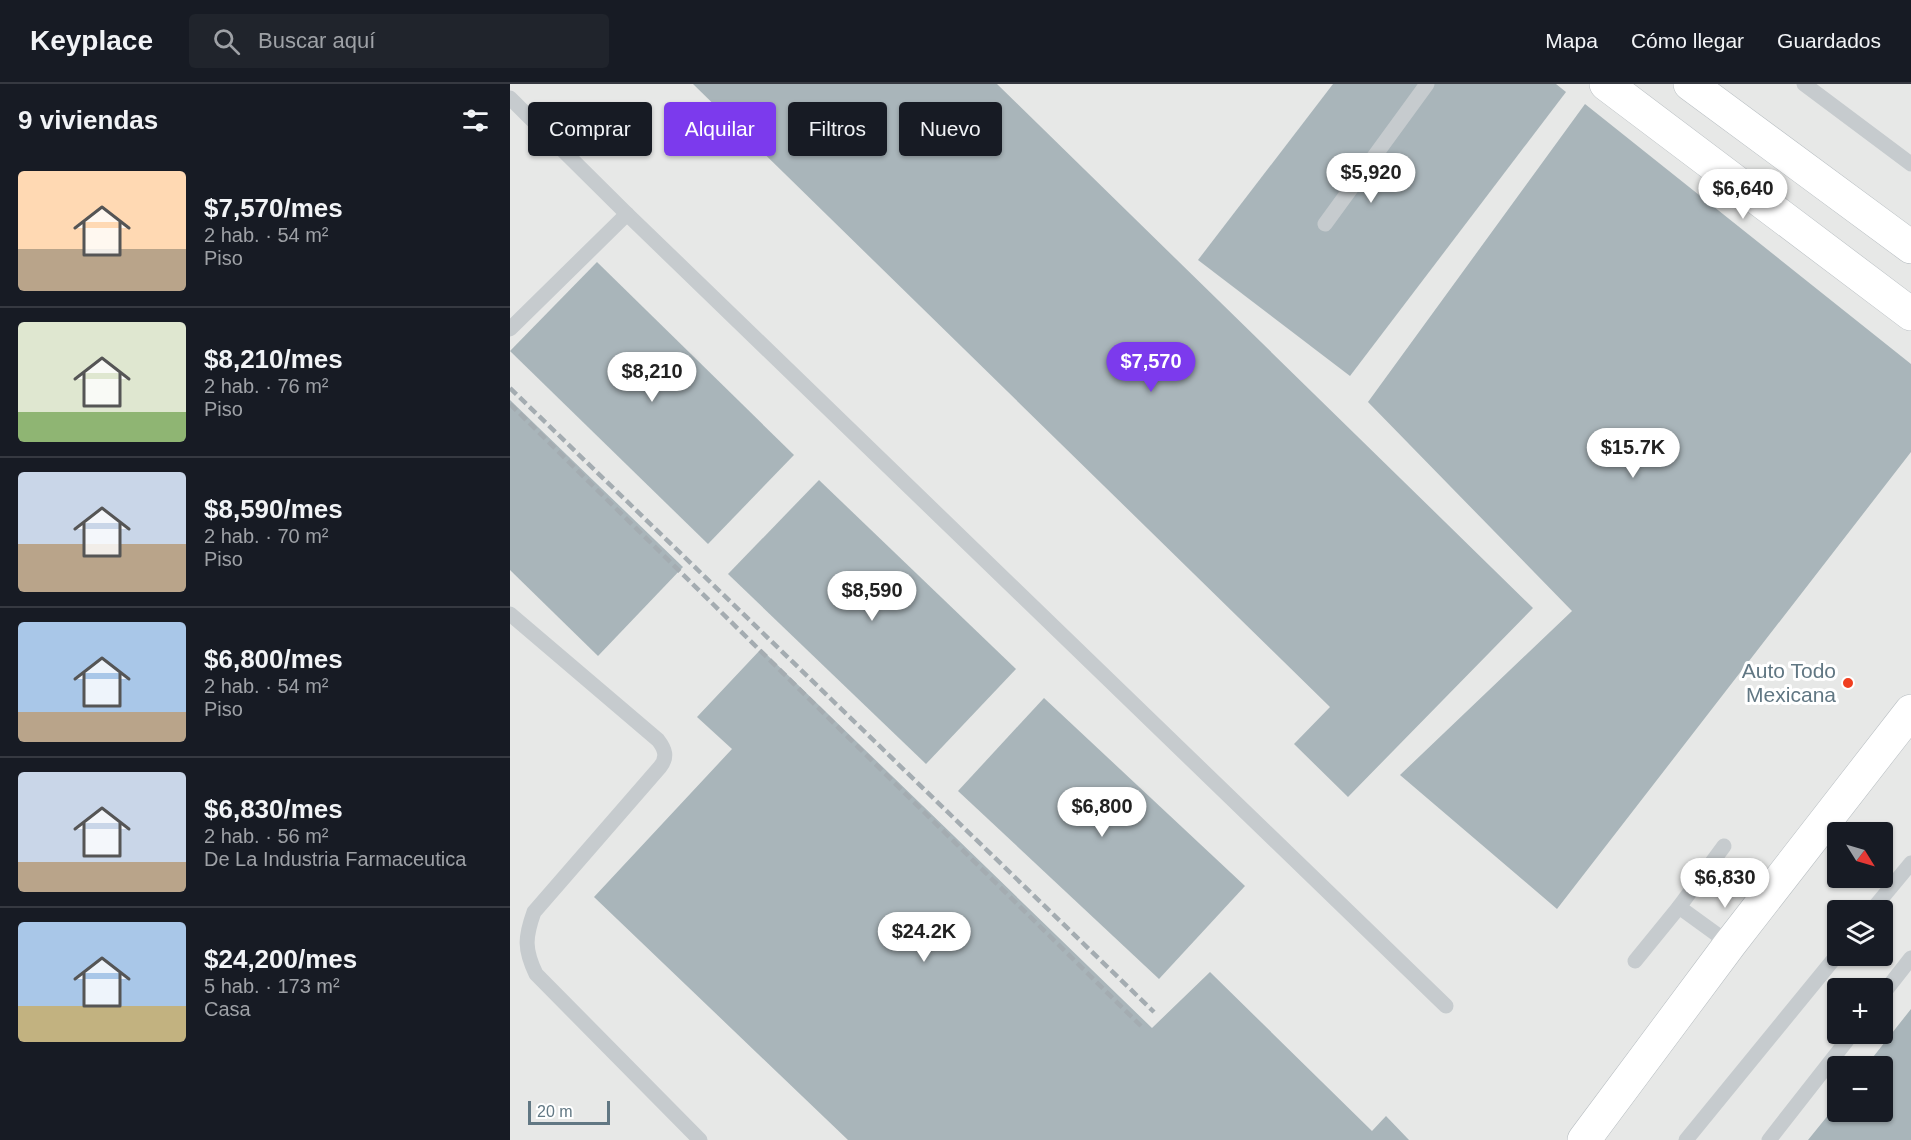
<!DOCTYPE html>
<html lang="es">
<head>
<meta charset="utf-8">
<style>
  body { margin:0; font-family:Arial,sans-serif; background:#20242c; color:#f1f3f6; height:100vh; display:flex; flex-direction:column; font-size:22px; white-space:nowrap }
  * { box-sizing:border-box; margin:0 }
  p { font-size:20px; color:#9ea1a6 }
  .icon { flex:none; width:33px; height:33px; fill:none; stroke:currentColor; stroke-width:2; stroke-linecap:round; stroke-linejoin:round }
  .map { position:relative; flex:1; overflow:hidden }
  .details { display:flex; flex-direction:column; background:#171b24; width:510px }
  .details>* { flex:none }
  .hud { position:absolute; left:18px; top:18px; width:570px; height:54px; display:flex; gap:12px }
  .needle { width:39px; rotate:127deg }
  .buttons { position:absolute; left:1317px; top:738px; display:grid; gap:12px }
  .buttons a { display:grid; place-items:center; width:66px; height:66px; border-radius:6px; background:#171b24; box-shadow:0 2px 4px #0004; font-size:30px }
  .scale { position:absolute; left:18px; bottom:15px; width:82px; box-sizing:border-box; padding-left:6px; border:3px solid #617783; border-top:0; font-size:16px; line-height:21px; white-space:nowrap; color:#617783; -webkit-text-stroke:4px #fff; paint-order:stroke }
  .price { position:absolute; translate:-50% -51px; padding:0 14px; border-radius:21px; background:#fff; color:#222; font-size:20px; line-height:39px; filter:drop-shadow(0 2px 3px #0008) }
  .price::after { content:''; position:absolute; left:50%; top:36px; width:18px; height:14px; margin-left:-9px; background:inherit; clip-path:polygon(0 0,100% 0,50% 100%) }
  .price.selected { background:#7c3aed; color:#fff }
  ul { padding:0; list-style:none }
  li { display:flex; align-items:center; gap:18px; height:150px; padding:0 18px }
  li+li { border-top:2px solid #363941 }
  li span { display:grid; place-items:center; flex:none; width:168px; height:120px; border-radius:6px; color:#555 }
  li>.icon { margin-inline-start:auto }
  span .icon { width:72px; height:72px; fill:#fffc; stroke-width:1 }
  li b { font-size:26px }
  h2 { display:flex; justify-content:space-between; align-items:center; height:72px; padding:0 18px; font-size:26px }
  .chip { padding:0 21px; border-radius:6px; background:#171b24; box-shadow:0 2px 4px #0004; font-size:21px; line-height:54px }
  .chip.selected { background:#7c3aed; color:#fff }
  header { display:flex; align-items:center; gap:36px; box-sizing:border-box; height:84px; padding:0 30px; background:#171b24; border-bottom:2px solid #363941 }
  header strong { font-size:28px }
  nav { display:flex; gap:33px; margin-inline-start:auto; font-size:21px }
  .search { width:420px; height:54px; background:#20242c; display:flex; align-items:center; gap:15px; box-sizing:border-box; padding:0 21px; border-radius:6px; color:#9ea1a6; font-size:22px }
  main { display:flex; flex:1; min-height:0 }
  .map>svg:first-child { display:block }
  .built { fill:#e7e8e7; fill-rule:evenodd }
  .building { fill:#a9b5ba }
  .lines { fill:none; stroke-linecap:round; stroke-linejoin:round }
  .secondary-casing { stroke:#b8bec2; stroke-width:34 }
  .service { stroke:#c6cbce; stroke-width:15 }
  .secondary { stroke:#fff; stroke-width:33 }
  .rail { stroke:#a4acb1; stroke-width:4.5; stroke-dasharray:9 4.5; stroke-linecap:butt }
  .poi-dot { fill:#f03e1f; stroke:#fff; stroke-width:2 }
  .labels { text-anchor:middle; stroke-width:6; stroke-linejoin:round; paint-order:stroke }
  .poi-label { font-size:21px; fill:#617783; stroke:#fff; text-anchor:end }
</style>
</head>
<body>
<header>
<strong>Keyplace</strong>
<div class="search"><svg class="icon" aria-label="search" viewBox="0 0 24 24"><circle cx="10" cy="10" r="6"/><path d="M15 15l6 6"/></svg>Buscar aquí</div>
<nav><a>Mapa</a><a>Cómo llegar</a><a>Guardados</a></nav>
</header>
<main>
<section class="details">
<h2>9 viviendas<svg class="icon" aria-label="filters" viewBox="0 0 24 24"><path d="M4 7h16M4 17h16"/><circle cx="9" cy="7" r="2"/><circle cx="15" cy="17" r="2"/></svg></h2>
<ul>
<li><span style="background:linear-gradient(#ffd9b3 65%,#b9a48a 0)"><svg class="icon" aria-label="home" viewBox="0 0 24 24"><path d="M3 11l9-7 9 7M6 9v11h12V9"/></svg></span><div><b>$7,570/mes</b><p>2 hab. · 54 m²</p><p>Piso</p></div></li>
<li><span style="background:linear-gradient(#dfe7d0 75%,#8fb573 0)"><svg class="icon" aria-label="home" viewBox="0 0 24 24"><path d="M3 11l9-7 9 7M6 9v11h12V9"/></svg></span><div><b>$8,210/mes</b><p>2 hab. · 76 m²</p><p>Piso</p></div></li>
<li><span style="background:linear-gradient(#c9d6e8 60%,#b9a48a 0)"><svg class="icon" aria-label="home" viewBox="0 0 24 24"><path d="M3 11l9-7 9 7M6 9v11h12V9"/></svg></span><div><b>$8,590/mes</b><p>2 hab. · 70 m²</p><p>Piso</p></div></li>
<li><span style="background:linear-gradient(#a9c7e8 75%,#b9a48a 0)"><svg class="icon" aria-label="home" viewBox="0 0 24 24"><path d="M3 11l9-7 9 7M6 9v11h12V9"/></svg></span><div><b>$6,800/mes</b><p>2 hab. · 54 m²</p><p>Piso</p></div></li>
<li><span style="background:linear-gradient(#c9d6e8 75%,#b9a48a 0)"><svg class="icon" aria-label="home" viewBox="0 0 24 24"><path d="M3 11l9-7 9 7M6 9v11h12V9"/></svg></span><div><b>$6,830/mes</b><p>2 hab. · 56 m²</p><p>De La Industria Farmaceutica</p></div></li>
<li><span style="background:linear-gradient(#a9c7e8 70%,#c2b280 0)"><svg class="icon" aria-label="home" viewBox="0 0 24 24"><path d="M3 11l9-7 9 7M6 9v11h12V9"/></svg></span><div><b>$24,200/mes</b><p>5 hab. · 173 m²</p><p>Casa</p></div></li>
</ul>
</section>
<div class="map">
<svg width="1401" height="1056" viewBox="0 0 1401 1056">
  <rect width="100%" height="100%" fill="#f9f8f6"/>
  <!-- built -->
  <path class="built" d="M0 0H1401V1056H0ZM1328 748H1372V794H1328ZM1328 826H1372V872H1328ZM1328 904H1372V950H1328ZM1328 982H1372V1028H1328Z"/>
  <!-- building -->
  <g class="building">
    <path d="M183 0H487L1023 524 838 713 784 660 820 623Z"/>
    <path d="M823 0H1046L1056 8 840 292 688 176Z"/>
    <path d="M1075 20 1401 280V368L1047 825 890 691 1062 527 858 318Z"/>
    <path d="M87 178 284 371 198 460 0 267Z"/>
    <path d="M0 316 173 483 88 572 0 486Z"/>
    <path d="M309 396 506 585 416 680 218 490Z"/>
    <path d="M251 565 642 944 700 888 862 1047 876 1032 899 1056H338L84 813 222 665 187 633Z"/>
    <path d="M534 614 735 802 649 895 448 707Z"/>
    <path d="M1401 925V1056H1298L1328 1019V1028H1372V982H1356Z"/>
  </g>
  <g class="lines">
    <!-- secondary casing -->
    <g class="secondary-casing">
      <g id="secondary">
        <path d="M1096 0 1401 230"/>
        <path d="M1180 0 1401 163"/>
        <path d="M1074 1056 1220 860 1401 627"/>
      </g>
    </g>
    <!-- service -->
    <g class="service">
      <path d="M1294 0 1401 80"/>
      <path d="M0 14 117 130 936 922"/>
      <path d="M815 140 917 0"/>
      <path d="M0 245 117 130"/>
      <path d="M0 530 148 656C155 665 158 673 150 683L24 828C15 853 14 865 26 890L190 1056"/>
      <path d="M1169 823 1220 860"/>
      <path d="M1362 826 1401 779"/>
      <path d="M1125 877 1169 823 1214 762"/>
      <path d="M1372 911 1401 874"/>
      <path d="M1176 1056 1328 870"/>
      <path d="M1259 1056 1342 950"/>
    </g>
    <!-- secondary -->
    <use href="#secondary" class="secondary"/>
    <!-- rail -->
    <g class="rail">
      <path d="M0 304 644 928"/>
      <path d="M0 320 631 942"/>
    </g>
  </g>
  <!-- markers -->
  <circle class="poi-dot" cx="1338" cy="599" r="6"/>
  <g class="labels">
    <!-- poi labels -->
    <g class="poi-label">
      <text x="1326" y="594">Auto Todo<tspan x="1326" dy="24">Mexicana</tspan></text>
    </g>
  </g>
</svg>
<div class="buttons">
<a><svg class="needle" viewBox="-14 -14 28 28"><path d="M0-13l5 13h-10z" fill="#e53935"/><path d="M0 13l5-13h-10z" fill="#9ea1a6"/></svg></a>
<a><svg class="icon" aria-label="layers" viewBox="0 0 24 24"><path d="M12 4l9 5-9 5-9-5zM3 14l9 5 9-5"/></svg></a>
<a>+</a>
<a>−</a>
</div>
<div class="scale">20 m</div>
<b class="price" style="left:861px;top:120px">$5,920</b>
<b class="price" style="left:1233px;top:136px">$6,640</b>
<b class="price selected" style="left:641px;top:309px">$7,570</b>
<b class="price" style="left:142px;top:319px">$8,210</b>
<b class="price" style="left:1123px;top:395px">$15.7K</b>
<b class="price" style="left:362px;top:538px">$8,590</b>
<b class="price" style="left:592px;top:754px">$6,800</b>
<b class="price" style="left:1215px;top:825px">$6,830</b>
<b class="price" style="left:414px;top:879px">$24.2K</b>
<div class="hud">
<a class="chip">Comprar</a>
<a class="chip selected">Alquilar</a>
<a class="chip">Filtros</a>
<a class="chip">Nuevo</a>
</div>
</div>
</main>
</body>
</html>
